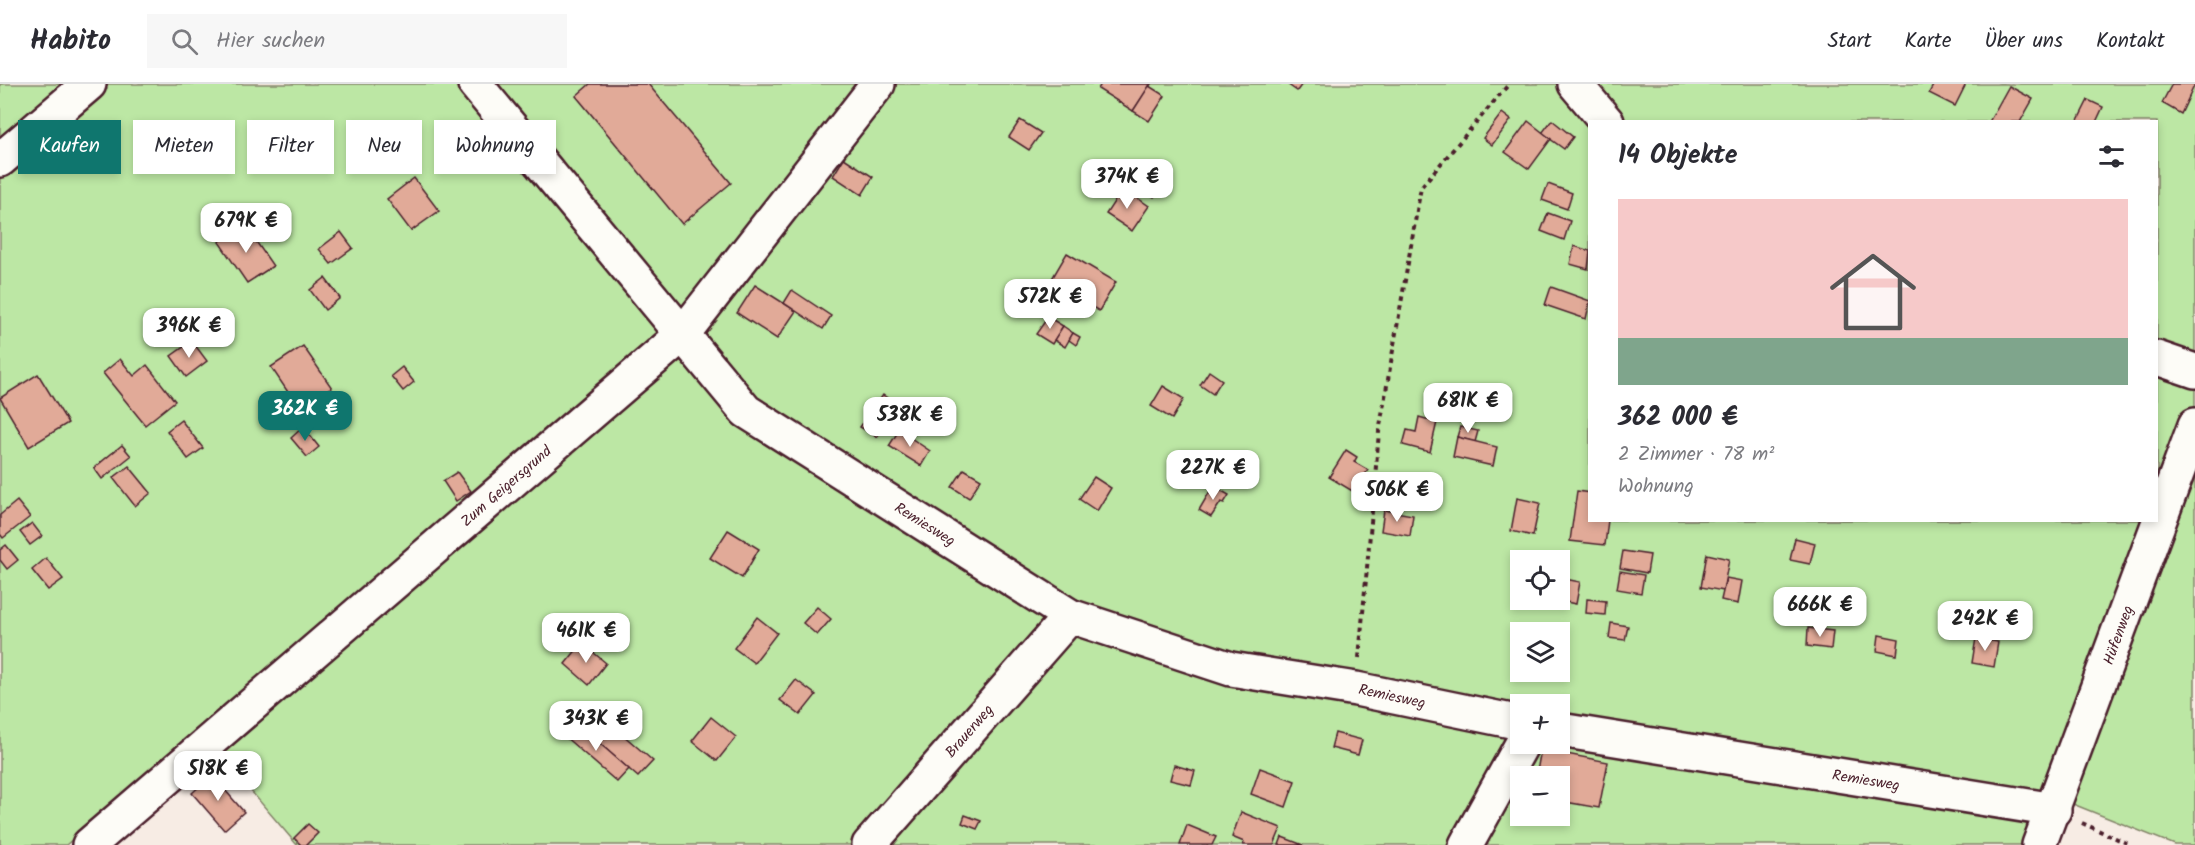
<!DOCTYPE html>
<html lang="de">
<head>
<meta charset="utf-8">
<style>
  body { margin:0; font-family:Kalam,sans-serif; background:#f7f7f7; color:#2b2b33; height:100vh; display:flex; flex-direction:column; font-size:22px; white-space:nowrap }
  * { box-sizing:border-box; margin:0 }
  p { font-size:20px; color:#7c7c81 }
  .icon { flex:none; width:33px; height:33px; fill:none; stroke:currentColor; stroke-width:2; stroke-linecap:round; stroke-linejoin:round }
  .map { position:relative; flex:1; overflow:hidden }
  .details { position:absolute; left:1588px; top:36px; width:570px; height:402px; display:flex; flex-direction:column; background:#fff; border-radius:0px; box-shadow:0 3px 9px #0003 }
  .details>* { flex:none }
  .hud { position:absolute; left:18px; top:36px; width:570px; height:54px; display:flex; gap:12px }
  .fabs { position:absolute; left:1510px; top:466px; display:grid; gap:12px }
  .fabs a { display:grid; place-items:center; width:60px; height:60px; border-radius:0px; background:#fff; box-shadow:0 3px 9px #0003; font-size:30px }
  .price { position:absolute; translate:-50% -51px; padding:0 14px; border-radius:12px; background:#fff; color:#222; font-size:20px; line-height:39px; filter:drop-shadow(0 2px 3px #0008) }
  .price::after { content:''; position:absolute; left:50%; top:36px; width:18px; height:14px; margin-left:-9px; background:inherit; clip-path:polygon(0 0,100% 0,50% 100%) }
  .price.selected { background:#0f766e; color:#fff }
  ul { padding:0; list-style:none }
  li { display:grid; align-content:center; gap:12px; height:318px; padding:0 30px }
  li+li { border-top:2px solid #e1e1e2 }
  li span { display:grid; place-items:center; height:186px; border-radius:0px; color:#555 }
  li>.icon { margin-inline-start:auto }
  span .icon { width:108px; height:108px; fill:#fffc; stroke-width:1 }
  li b { font-size:26px }
  h2 { display:flex; justify-content:space-between; align-items:center; height:72px; padding:0 30px; font-size:26px }
  .pill { padding:0 21px; border-radius:0px; background:#fff; box-shadow:0 3px 9px #0003; font-size:21px; line-height:54px }
  .pill.selected { background:#0f766e; color:#fff }
  header { display:flex; align-items:center; gap:36px; box-sizing:border-box; height:84px; padding:0 30px; background:#fff; border-bottom:2px solid #e1e1e2 }
  header strong { font-size:28px }
  nav { display:flex; gap:33px; margin-inline-start:auto; font-size:21px }
  .search { width:420px; height:54px; background:#f7f7f7; display:flex; align-items:center; gap:15px; box-sizing:border-box; padding:0 21px; border-radius:0px; color:#7c7c81; font-size:22px }
  .map>svg:first-child { display:block }
  .green { fill:#bce7a4; stroke:#838368; stroke-width:1.5; fill-rule:evenodd }
  .building { fill:#e1aa98; stroke:#4a1f2b; stroke-width:1.5 }
  .lines { fill:none; stroke-linecap:round; stroke-linejoin:round }
  .minor-casing { stroke:#4a1f2b; stroke-width:38 }
  .path { stroke:#4a1f2b; stroke-width:4; stroke-dasharray:4.5 4.5; stroke-linecap:butt }
  .minor { stroke:#fdfcf7; stroke-width:33 }
  .labels { text-anchor:middle; stroke-width:4.5; stroke-linejoin:round; paint-order:stroke }
  .street-label { font-size:15px; fill:#4a1f2b; stroke:#fdfcf7 }
</style>
</head>
<body>
<header>
<strong>Habito</strong>
<div class="search"><svg class="icon" aria-label="search" viewBox="0 0 24 24"><circle cx="10" cy="10" r="6"/><path d="M15 15l6 6"/></svg>Hier suchen</div>
<nav><a>Start</a><a>Karte</a><a>Über uns</a><a>Kontakt</a></nav>
</header>
<div class="map">
<svg width="2195" height="761" viewBox="0 0 2195 761">
  <rect width="100%" height="100%" fill="#f7ece4"/>
  <filter id="ink" filterUnits="userSpaceOnUse"><feTurbulence type="fractalNoise" baseFrequency=".0167" numOctaves="2"/><feDisplacementMap in="SourceGraphic" scale="12" xChannelSelector="R" yChannelSelector="G"/><feConvolveMatrix kernelMatrix="1 2 1 2 8 2 1 2 1" color-interpolation-filters="sRGB"/></filter>
  <g filter="url(#ink)">
    <!-- green -->
    <path class="green" d="M0 0H2195V761H2175L2048 710 2026 761H297L199 646 66 761H0ZM1590 38H2157V436H1590ZM1521 477H1560V516H1521ZM1521 549H1560V588H1521ZM1521 621H1560V660H1521ZM1521 693H1560V732H1521Z"/>
    <!-- building -->
    <g class="building">
      <path d="M590 0H648L731 99 682 140 576 12Z"/>
      <path d="M1101 0H1151L1133 27 1098 5Z"/>
      <path d="M1287 0H1302L1297 7Z"/>
      <path d="M1934 0H1966L1955 22 1929 9Z"/>
      <path d="M2172 0H2195L2181 30 2162 19Z"/>
      <path d="M1149 2 1165 12 1149 37 1133 27Z"/>
      <path d="M2009 2 2033 15 2020 38H1989Z"/>
      <path d="M2088 16 2103 23 2096 38H2077Z"/>
      <path d="M1502 29 1511 36 1492 61 1483 54Z"/>
      <path d="M1020 36 1041 49 1029 66 1009 53Z"/>
      <path d="M1552 36 1573 53 1564 65 1542 49Z"/>
      <path d="M1528 37 1551 55 1529 85 1505 68Z"/>
      <path d="M844 74 873 93 862 111 833 92Z"/>
      <path d="M1143 87 1163 101 1154 113 1134 99Z"/>
      <path d="M414 94 439 127 411 147 387 115Z"/>
      <path d="M1548 100 1572 109 1567 125 1542 116Z"/>
      <path d="M1123 104 1149 122 1132 147 1106 130Z"/>
      <path d="M1548 129 1570 137 1564 156 1541 147Z"/>
      <path d="M244 140 273 182 247 199 219 158Z"/>
      <path d="M341 148 353 164 331 180 319 165Z"/>
      <path d="M1574 162 1590 167 1588 185 1570 180Z"/>
      <path d="M1067 169 1116 198 1099 227 1050 198Z"/>
      <path d="M325 194 340 214 325 226 310 206Z"/>
      <path d="M755 201 796 227 777 255 737 229Z"/>
      <path d="M1551 203 1590 217 1586 235 1545 221Z"/>
      <path d="M792 206 831 232 823 245 784 219Z"/>
      <path d="M1048 233 1063 242 1052 260 1036 250Z"/>
      <path d="M1063 242 1073 249 1065 263 1054 256Z"/>
      <path d="M1073 249 1080 253 1076 261 1069 256Z"/>
      <path d="M192 257 207 277 186 293 171 272Z"/>
      <path d="M303 262 332 304 300 326 271 283Z"/>
      <path d="M120 275 134 292 147 281 175 317 145 341 103 289Z"/>
      <path d="M402 283 414 298 403 307 391 292Z"/>
      <path d="M1209 287 1222 296 1213 310 1200 301Z"/>
      <path d="M38 290 68 339 29 363 0 314Z"/>
      <path d="M1163 302 1184 315 1172 335 1151 322Z"/>
      <path d="M883 311 907 327 900 338 876 321Z"/>
      <path d="M870 329 886 339 877 353 860 343Z"/>
      <path d="M1419 333 1437 338 1430 368 1403 361 1407 346 1416 348Z"/>
      <path d="M181 336 203 364 188 375 167 347Z"/>
      <path d="M303 343 319 363 307 373 291 354Z"/>
      <path d="M1460 343 1478 347 1475 358 1457 353Z"/>
      <path d="M899 346 930 367 921 382 889 362Z"/>
      <path d="M1457 353 1497 363 1493 382 1453 373Z"/>
      <path d="M122 361 131 372 102 395 94 384Z"/>
      <path d="M1346 366 1357 373 1354 378 1368 386 1354 408 1329 393Z"/>
      <path d="M129 382 151 409 135 422 113 394Z"/>
      <path d="M964 385 981 395 969 414 952 403Z"/>
      <path d="M457 388 471 407 456 417 443 397Z"/>
      <path d="M1094 393 1111 404 1097 427 1079 415Z"/>
      <path d="M1213 402 1229 411 1224 419 1221 418 1211 433 1199 426Z"/>
      <path d="M1577 407 1590 409V436H1608L1605 461 1570 457Z"/>
      <path d="M1517 414 1540 419 1533 452 1511 447Z"/>
      <path d="M17 417 30 433 3 454 0 450V431Z"/>
      <path d="M1384 426 1413 431 1410 452 1381 447Z"/>
      <path d="M32 439 42 452 30 461 20 448Z"/>
      <path d="M728 446 759 465 742 494 710 474Z"/>
      <path d="M1795 454 1815 459 1810 480 1790 476Z"/>
      <path d="M6 461 18 476 7 485 0 476V466Z"/>
      <path d="M1623 467 1650 471 1647 489 1620 484Z"/>
      <path d="M1707 470 1729 475 1723 507 1701 503Z"/>
      <path d="M46 474 63 495 48 506 32 486Z"/>
      <path d="M1620 487 1644 491 1641 509 1617 505Z"/>
      <path d="M1726 494 1742 497 1738 520 1721 516Z"/>
      <path d="M1565 495 1580 498 1576 520 1561 517Z"/>
      <path d="M1587 515 1606 517 1605 531 1586 529Z"/>
      <path d="M817 523 831 535 817 551 803 539Z"/>
      <path d="M757 533 777 549 754 579 734 564Z"/>
      <path d="M1611 539 1628 542 1625 556 1609 554Z"/>
      <path d="M1808 544 1833 547 1831 565 1807 562Z"/>
      <path d="M1879 551 1899 555 1897 571 1877 567Z"/>
      <path d="M1976 554 1998 558 1994 583 1972 579Z"/>
      <path d="M582 559 606 579 589 601 565 580Z"/>
      <path d="M796 596 816 611 800 631 780 616Z"/>
      <path d="M590 622 653 677 638 693 575 638Z"/>
      <path d="M711 633 736 653 717 677 692 657Z"/>
      <path d="M575 638 629 685 617 698 564 652Z"/>
      <path d="M1335 649 1362 656 1358 671 1331 664Z"/>
      <path d="M1541 665 1608 678 1599 724 1560 717V693H1536Z"/>
      <path d="M1174 681 1195 687 1191 701 1170 696Z"/>
      <path d="M1260 684 1295 697 1286 723 1251 710Z"/>
      <path d="M212 691 244 728 224 746 192 709Z"/>
      <path d="M1241 728 1281 744 1274 761H1243L1244 758 1232 753Z"/>
      <path d="M965 731 981 737 977 745 962 739Z"/>
      <path d="M308 740 318 749 306 761H301L294 754Z"/>
      <path d="M1187 741 1216 753 1212 761H1180Z"/>
      <path d="M1282 753 1303 761H1279Z"/>
    </g>
    <g class="lines">
      <!-- minor casing -->
      <g class="minor-casing">
        <g id="minor">
          <path d="M475 0 746 327 1070 532 1231 585 1356 605 1521 639"/>
          <path d="M1575 0 1607 38"/>
          <path d="M0 76 89 0"/>
          <path d="M2157 274 2195 287"/>
          <path d="M1560 646 2054 726"/>
          <path d="M89 761 682 251 878 0"/>
          <path d="M869 761 1070 532"/>
          <path d="M1466 761 1522 660"/>
          <path d="M2039 761 2195 341"/>
        </g>
      </g>
      <!-- path -->
      <g class="path">
        <path d="M1359 574 1379 348 1421 103 1509 0"/>
        <path d="M2082 739 2131 761"/>
      </g>
      <!-- minor -->
      <use href="#minor" class="minor"/>
    </g>
  </g>
  <g class="labels">
    <!-- street labels -->
    <g class="street-label">
      <text transform="translate(506 402) rotate(-41)" y="5">Zum Geigersgrund</text>
      <text transform="translate(925 440) rotate(32)" y="5">Remiesweg</text>
      <text transform="translate(2118 551) rotate(-70)" y="5">Hüfenweg</text>
      <text transform="translate(1392 612) rotate(12)" y="5">Remiesweg</text>
      <text transform="translate(969 647) rotate(-49)" y="5">Brauerweg</text>
      <text transform="translate(1866 696) rotate(9)" y="5">Remiesweg</text>
    </g>
  </g>
</svg>
<div class="fabs">
<a><svg class="icon" aria-label="locate" viewBox="0 0 24 24"><circle cx="12" cy="12" r="6"/><path d="M12 2v4M12 18v4M2 12h4M18 12h4"/></svg></a>
<a><svg class="icon" aria-label="layers" viewBox="0 0 24 24"><path d="M12 4l9 5-9 5-9-5zM3 14l9 5 9-5"/></svg></a>
<a>+</a>
<a>−</a>
</div>
<b class="price" style="left:1127px;top:126px">374K €</b>
<b class="price" style="left:246px;top:170px">679K €</b>
<b class="price" style="left:1050px;top:246px">572K €</b>
<b class="price" style="left:189px;top:275px">396K €</b>
<b class="price" style="left:1468px;top:350px">681K €</b>
<b class="price selected" style="left:305px;top:358px">362K €</b>
<b class="price" style="left:910px;top:364px">538K €</b>
<b class="price" style="left:1213px;top:417px">227K €</b>
<b class="price" style="left:1397px;top:439px">506K €</b>
<b class="price" style="left:1820px;top:554px">666K €</b>
<b class="price" style="left:1985px;top:568px">242K €</b>
<b class="price" style="left:586px;top:580px">461K €</b>
<b class="price" style="left:596px;top:668px">343K €</b>
<b class="price" style="left:218px;top:718px">518K €</b>
<div class="hud">
<a class="pill selected">Kaufen</a>
<a class="pill">Mieten</a>
<a class="pill">Filter</a>
<a class="pill">Neu</a>
<a class="pill">Wohnung</a>
</div>
<section class="details">
<h2>14 Objekte<svg class="icon" aria-label="filters" viewBox="0 0 24 24"><path d="M4 7h16M4 17h16"/><circle cx="9" cy="7" r="2"/><circle cx="15" cy="17" r="2"/></svg></h2>
<ul>
<li><span style="background:linear-gradient(#f6c9c9 75%,#7fa58c 0)"><svg class="icon" aria-label="home" viewBox="0 0 24 24"><path d="M3 11l9-7 9 7M6 9v11h12V9"/></svg></span><div><b>362 000 €</b><p>2 Zimmer · 78 m²</p><p>Wohnung</p></div></li>
</ul>
</section>
</div>
</body>
</html>
